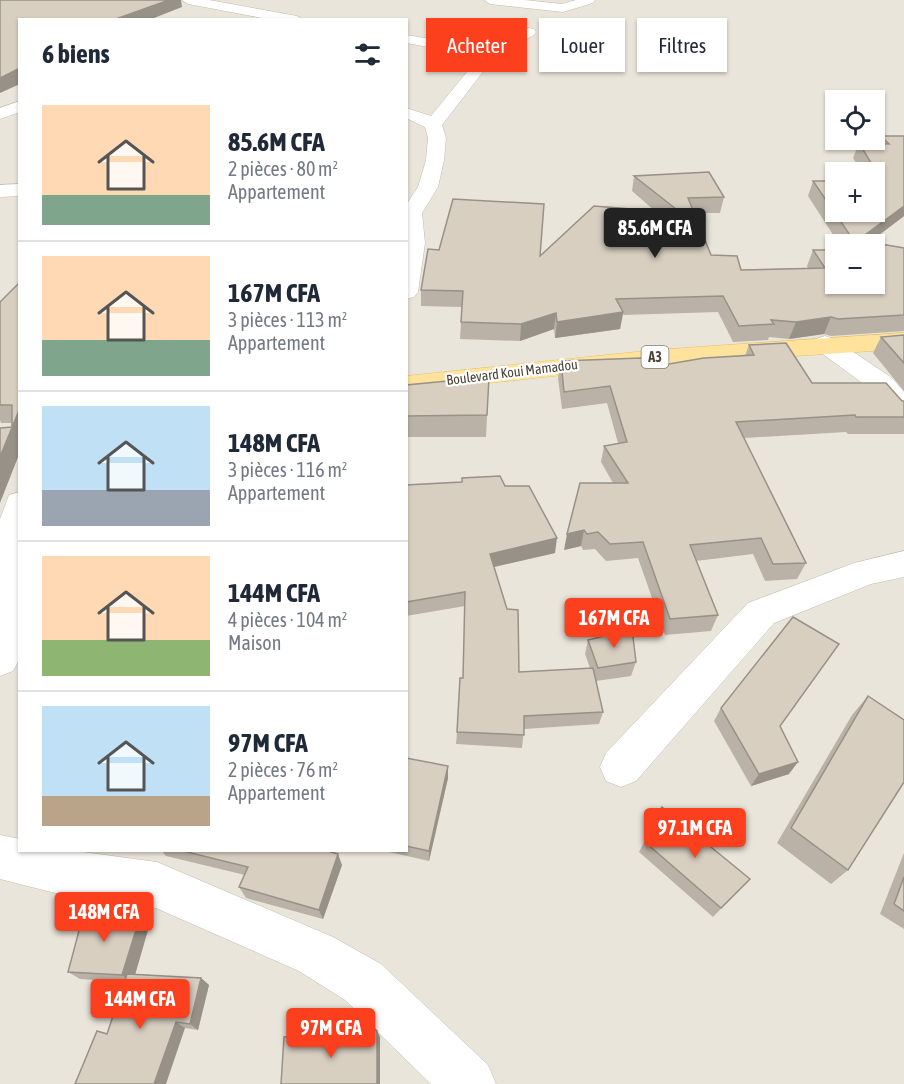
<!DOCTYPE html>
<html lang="fr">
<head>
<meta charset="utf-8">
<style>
  body { margin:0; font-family:"Asap Condensed",sans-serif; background:#f2f2f3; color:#1f2937; height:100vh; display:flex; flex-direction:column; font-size:22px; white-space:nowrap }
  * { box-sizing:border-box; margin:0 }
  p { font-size:20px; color:#747a83 }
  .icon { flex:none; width:33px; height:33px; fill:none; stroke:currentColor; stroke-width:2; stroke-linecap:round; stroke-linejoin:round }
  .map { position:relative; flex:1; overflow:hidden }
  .details { position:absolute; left:18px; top:18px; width:390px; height:834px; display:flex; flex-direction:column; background:#fff; border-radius:0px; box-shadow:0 2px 4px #0004 }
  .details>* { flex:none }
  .guide { position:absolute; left:426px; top:18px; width:387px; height:54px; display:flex; gap:12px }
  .fabs { position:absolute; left:825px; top:90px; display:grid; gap:12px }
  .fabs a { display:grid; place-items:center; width:60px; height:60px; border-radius:0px; background:#fff; box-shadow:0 2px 4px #0004; font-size:30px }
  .price { position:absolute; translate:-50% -51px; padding:0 14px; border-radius:6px; background:#fc3f1d; color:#fff; font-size:20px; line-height:39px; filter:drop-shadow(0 2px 3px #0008) }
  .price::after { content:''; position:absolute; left:50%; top:36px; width:18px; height:14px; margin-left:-9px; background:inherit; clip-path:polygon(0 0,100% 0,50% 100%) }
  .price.on { background:#222; color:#fff }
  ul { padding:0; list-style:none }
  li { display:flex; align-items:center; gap:18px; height:150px; padding:0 24px }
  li+li { border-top:2px solid #e0e1e3 }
  li span { display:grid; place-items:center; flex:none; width:168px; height:120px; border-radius:0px; color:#555 }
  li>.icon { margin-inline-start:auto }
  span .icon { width:72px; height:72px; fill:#fffc; stroke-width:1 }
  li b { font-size:26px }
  h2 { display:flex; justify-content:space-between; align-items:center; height:72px; padding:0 24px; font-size:26px }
  .chip { padding:0 21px; border-radius:0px; background:#fff; box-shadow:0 2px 4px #0004; font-size:21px; line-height:54px }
  .chip.on { background:#fc3f1d; color:#fff }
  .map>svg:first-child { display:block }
  .residential { fill:#eae5da; fill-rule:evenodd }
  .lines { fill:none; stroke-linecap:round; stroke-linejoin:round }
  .minor-casing { stroke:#c2bbae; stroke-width:1 }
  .major-casing { stroke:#e6c16a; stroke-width:1 }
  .minor { fill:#fff; fill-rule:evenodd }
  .major { fill:#ffe39c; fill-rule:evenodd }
  .wall { fill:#bab2a6 }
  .shaded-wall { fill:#979187 }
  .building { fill:#d8cfc1; stroke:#979187; stroke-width:1.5 }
  .labels { text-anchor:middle; stroke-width:4.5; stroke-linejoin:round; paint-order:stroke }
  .shield { fill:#fff; stroke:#817c74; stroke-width:1.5 }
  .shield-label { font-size:14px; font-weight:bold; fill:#4b4439 }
  .far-street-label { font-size:14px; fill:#4b4439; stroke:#fff }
</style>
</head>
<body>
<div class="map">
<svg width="904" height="1084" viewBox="0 0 904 1084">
  <rect width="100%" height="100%" fill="#f6f3ec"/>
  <!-- residential -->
  <path class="residential" d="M0 0H904V1084H0ZM20 20H406V850H20ZM836 100H874V140H836ZM836 172H874V212H836ZM836 244H874V284H836Z"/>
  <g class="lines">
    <!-- minor casing -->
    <g class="minor-casing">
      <g id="minor">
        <path d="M182 0H209L297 16 303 20H273L188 4Z"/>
        <path d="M484 0H525L562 4 576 0H595L593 3 563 12 490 4Z"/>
        <path d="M529 28 534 29 536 32 534 35 495 56 442 125 446 138 444 160 438 187 422 213 425 243 418 292 414 297 406 299V205L418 187 426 160 428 138 425 127 406 118V108L431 116 480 56 406 43V35L488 48Z"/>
        <path d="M20 101V112L0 119V108Z"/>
        <path d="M20 184V196L0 197V185Z"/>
        <path d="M825 336 834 339 892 378 904 392V419L894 416 872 390 816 349 812 344 816 339Z"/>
        <path d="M20 492V658L13 671 0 676V519L9 495Z"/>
        <path d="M904 551V577L871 584 774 623 636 781 621 787 606 781 600 767 606 753 748 603 854 563Z"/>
        <path d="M0 835 20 839V850H68L157 862 333 937 381 964 488 1065 496 1084H431L345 1000 299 971 156 908 79 899 0 879Z"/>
      </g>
    </g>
    <!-- major casing -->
    <g class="major-casing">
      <path id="major" d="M904 333V349L655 365 406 392V376L655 350Z"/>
    </g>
    <!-- minor -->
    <use href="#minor" class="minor"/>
    <!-- major -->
    <use href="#major" class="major"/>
  </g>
  <!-- wall -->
  <g class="wall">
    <path d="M881 136H904V216L870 242 904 248V331L831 336 824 334 789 339 769 337 768 340 733 342 718 312 623 315 620 329 555 338 554 329 520 341 460 339 462 307 421 306V290L540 256 655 211 632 191 634 176 724 197 720 213H695L711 255 741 270 808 268 807 266 813 250 836 284 874 244H839L808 196 813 181 874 212V172H862L853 158 859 143 878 144Z"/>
    <path d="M20 282 12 427V423H1L0 420V302Z"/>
    <path d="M904 335V391L873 353 881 337Z"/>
    <path d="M749 345 812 383 904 401V434H848L846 432 744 438 806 563 797 579 765 581 753 554 696 561 718 615 711 631 665 635 638 558 606 561 595 549 583 550 581 546 564 550 613 483 601 462 604 446 618 443 607 403 562 409 558 378 561 361 657 366 745 356Z"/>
    <path d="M489 377 486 437H406V385Z"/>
    <path d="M406 485 505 486 555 553 494 567 519 672 590 668 585 654 588 640 636 662 631 676 596 681 603 712 599 724 524 729 522 748 456 744 457 732 463 678 465 606 406 616Z"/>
    <path d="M868 696 848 870 831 884 777 843 852 715Z"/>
    <path d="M721 708 780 726 789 774 751 786 714 721Z"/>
    <path d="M406 758 448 766V778L429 861 380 850H406Z"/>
    <path d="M662 807 750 879 713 917 639 852Z"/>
    <path d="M161 850H324L342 865 323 919 246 898 239 887 245 875 166 856Z"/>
    <path d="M904 853V929L880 914Z"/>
    <path d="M141 914 150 923 135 974 201 978 209 985 198 1030 185 1028 107 1034 124 982 80 979 68 972Z"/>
  </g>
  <!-- shaded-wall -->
  <g class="shaded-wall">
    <path d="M169 0H181L182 7 149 20H113Z"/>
    <path d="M20 68V84L0 93V78Z"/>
    <path d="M904 206V216L867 244 858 240Z"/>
    <path d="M623 312 620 329 555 338 557 322Z"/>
    <path d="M556 313 554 329 520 341 521 324Z"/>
    <path d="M831 317 824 334 789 339 796 322Z"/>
    <path d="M20 408V452L0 503V457Z"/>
    <path d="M584 530 581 546 564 550 567 534Z"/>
    <path d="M557 538 555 553 489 568 490 554Z"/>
    <path d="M798 762 789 774 751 786 759 774Z"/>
    <path d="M448 766V778L429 861V851Z"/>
    <path d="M338 854 342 865 323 919 319 910Z"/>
    <path d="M141 914 150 923 133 982 122 975Z"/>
    <path d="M201 978 209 985 198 1030 190 1024Z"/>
    <path d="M176 1022 185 1028 166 1084H154Z"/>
    <path d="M377 1031 380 1037V1084H377Z"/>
  </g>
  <!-- building -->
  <g class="building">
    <path d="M0 0H169L113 20H20V68L0 78Z"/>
    <path d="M881 136H904V206L858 240 904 248V315L838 319 831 317 796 322 771 320 774 324 739 326 723 296 616 299 623 312 557 322 556 313 521 324 461 322 463 291 421 290 428 249 439 250 453 199 544 204 540 256 594 206 681 213 634 176 709 172 724 197 688 198 711 255 737 256 741 270 825 268 813 250H836V284H874V244H856L813 181H836V212H874V181H882L859 143 889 144Z"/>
    <path d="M20 282V408L0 457V428L12 427V405H0V302Z"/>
    <path d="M904 335V363L881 337Z"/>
    <path d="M786 343 812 383H886L902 401H904V417H856L855 415 736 422 806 563 773 564 761 538 690 545 718 615 670 619 643 542 610 544 598 532 587 534 584 530 567 534 580 483H628L604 446 627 442 610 386 564 392 561 361 641 358 657 366 704 358 754 355 749 345Z"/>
    <path d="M489 377 487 415 406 416V385Z"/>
    <path d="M500 476 505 486H529L557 538 490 554 507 609 518 610 519 672 593 668 603 712 524 716V735L457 732 460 678H463L465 592 406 602V485L462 482V478Z"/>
    <path d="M793 617 839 644 780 726 798 762 759 774 721 708Z"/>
    <path d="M632 629 636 662 598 668 588 640Z"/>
    <path d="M868 696 904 720V782L848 870 791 828Z"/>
    <path d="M406 758 448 766 429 851 406 846Z"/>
    <path d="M662 807 750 879 721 908 645 842Z"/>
    <path d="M179 850H324L338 854 319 910 239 887 248 867Z"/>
    <path d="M904 877V911L894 904Z"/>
    <path d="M84 912 141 914 122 975 68 972Z"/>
    <path d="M127 974 201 978 190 1024 176 1022 154 1084H75L97 1031 107 1034Z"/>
    <path d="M375 1029 377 1031V1084H281L284 1037Z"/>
  </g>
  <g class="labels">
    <!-- shield labels -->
    <rect class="shield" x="641.5" y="346" width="27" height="22" rx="4.5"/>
    <g class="shield-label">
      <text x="655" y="362">A3</text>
    </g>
    <!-- far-street labels -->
    <g class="far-street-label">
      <text transform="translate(512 372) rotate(-7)" y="5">Boulevard Koui Mamadou</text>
    </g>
  </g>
</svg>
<div class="fabs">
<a><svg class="icon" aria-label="locate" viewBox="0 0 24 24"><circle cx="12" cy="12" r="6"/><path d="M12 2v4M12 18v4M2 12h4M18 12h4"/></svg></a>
<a>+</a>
<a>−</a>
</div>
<b class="price on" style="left:655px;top:259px">85.6M CFA</b>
<b class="price" style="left:614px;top:649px">167M CFA</b>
<b class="price" style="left:695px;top:859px">97.1M CFA</b>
<b class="price" style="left:104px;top:943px">148M CFA</b>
<b class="price" style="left:140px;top:1030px">144M CFA</b>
<b class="price" style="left:331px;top:1059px">97M CFA</b>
<div class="guide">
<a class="chip on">Acheter</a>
<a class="chip">Louer</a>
<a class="chip">Filtres</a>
</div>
<section class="details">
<h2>6 biens<svg class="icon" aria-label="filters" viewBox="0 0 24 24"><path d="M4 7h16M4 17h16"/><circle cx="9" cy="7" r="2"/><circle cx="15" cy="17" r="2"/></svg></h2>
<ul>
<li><span style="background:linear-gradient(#ffd9b3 75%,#7fa58c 0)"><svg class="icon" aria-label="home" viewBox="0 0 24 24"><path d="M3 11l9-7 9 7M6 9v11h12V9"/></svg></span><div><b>85.6M CFA</b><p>2 pièces · 80 m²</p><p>Appartement</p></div></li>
<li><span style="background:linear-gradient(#ffd9b3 70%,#7fa58c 0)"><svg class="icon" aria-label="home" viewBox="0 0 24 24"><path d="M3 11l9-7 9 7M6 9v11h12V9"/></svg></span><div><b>167M CFA</b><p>3 pièces · 113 m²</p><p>Appartement</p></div></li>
<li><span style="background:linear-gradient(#bfe0f5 70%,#9aa5b1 0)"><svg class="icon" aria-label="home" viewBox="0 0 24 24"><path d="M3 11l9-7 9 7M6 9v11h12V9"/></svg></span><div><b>148M CFA</b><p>3 pièces · 116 m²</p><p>Appartement</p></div></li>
<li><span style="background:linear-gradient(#ffd9b3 70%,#8fb573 0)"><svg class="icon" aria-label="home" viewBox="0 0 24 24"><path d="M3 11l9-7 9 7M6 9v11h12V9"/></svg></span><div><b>144M CFA</b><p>4 pièces · 104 m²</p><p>Maison</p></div></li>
<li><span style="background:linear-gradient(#bfe0f5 75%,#b9a48a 0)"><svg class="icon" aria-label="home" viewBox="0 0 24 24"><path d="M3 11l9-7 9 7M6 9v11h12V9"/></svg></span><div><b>97M CFA</b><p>2 pièces · 76 m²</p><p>Appartement</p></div></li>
</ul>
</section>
</div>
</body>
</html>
